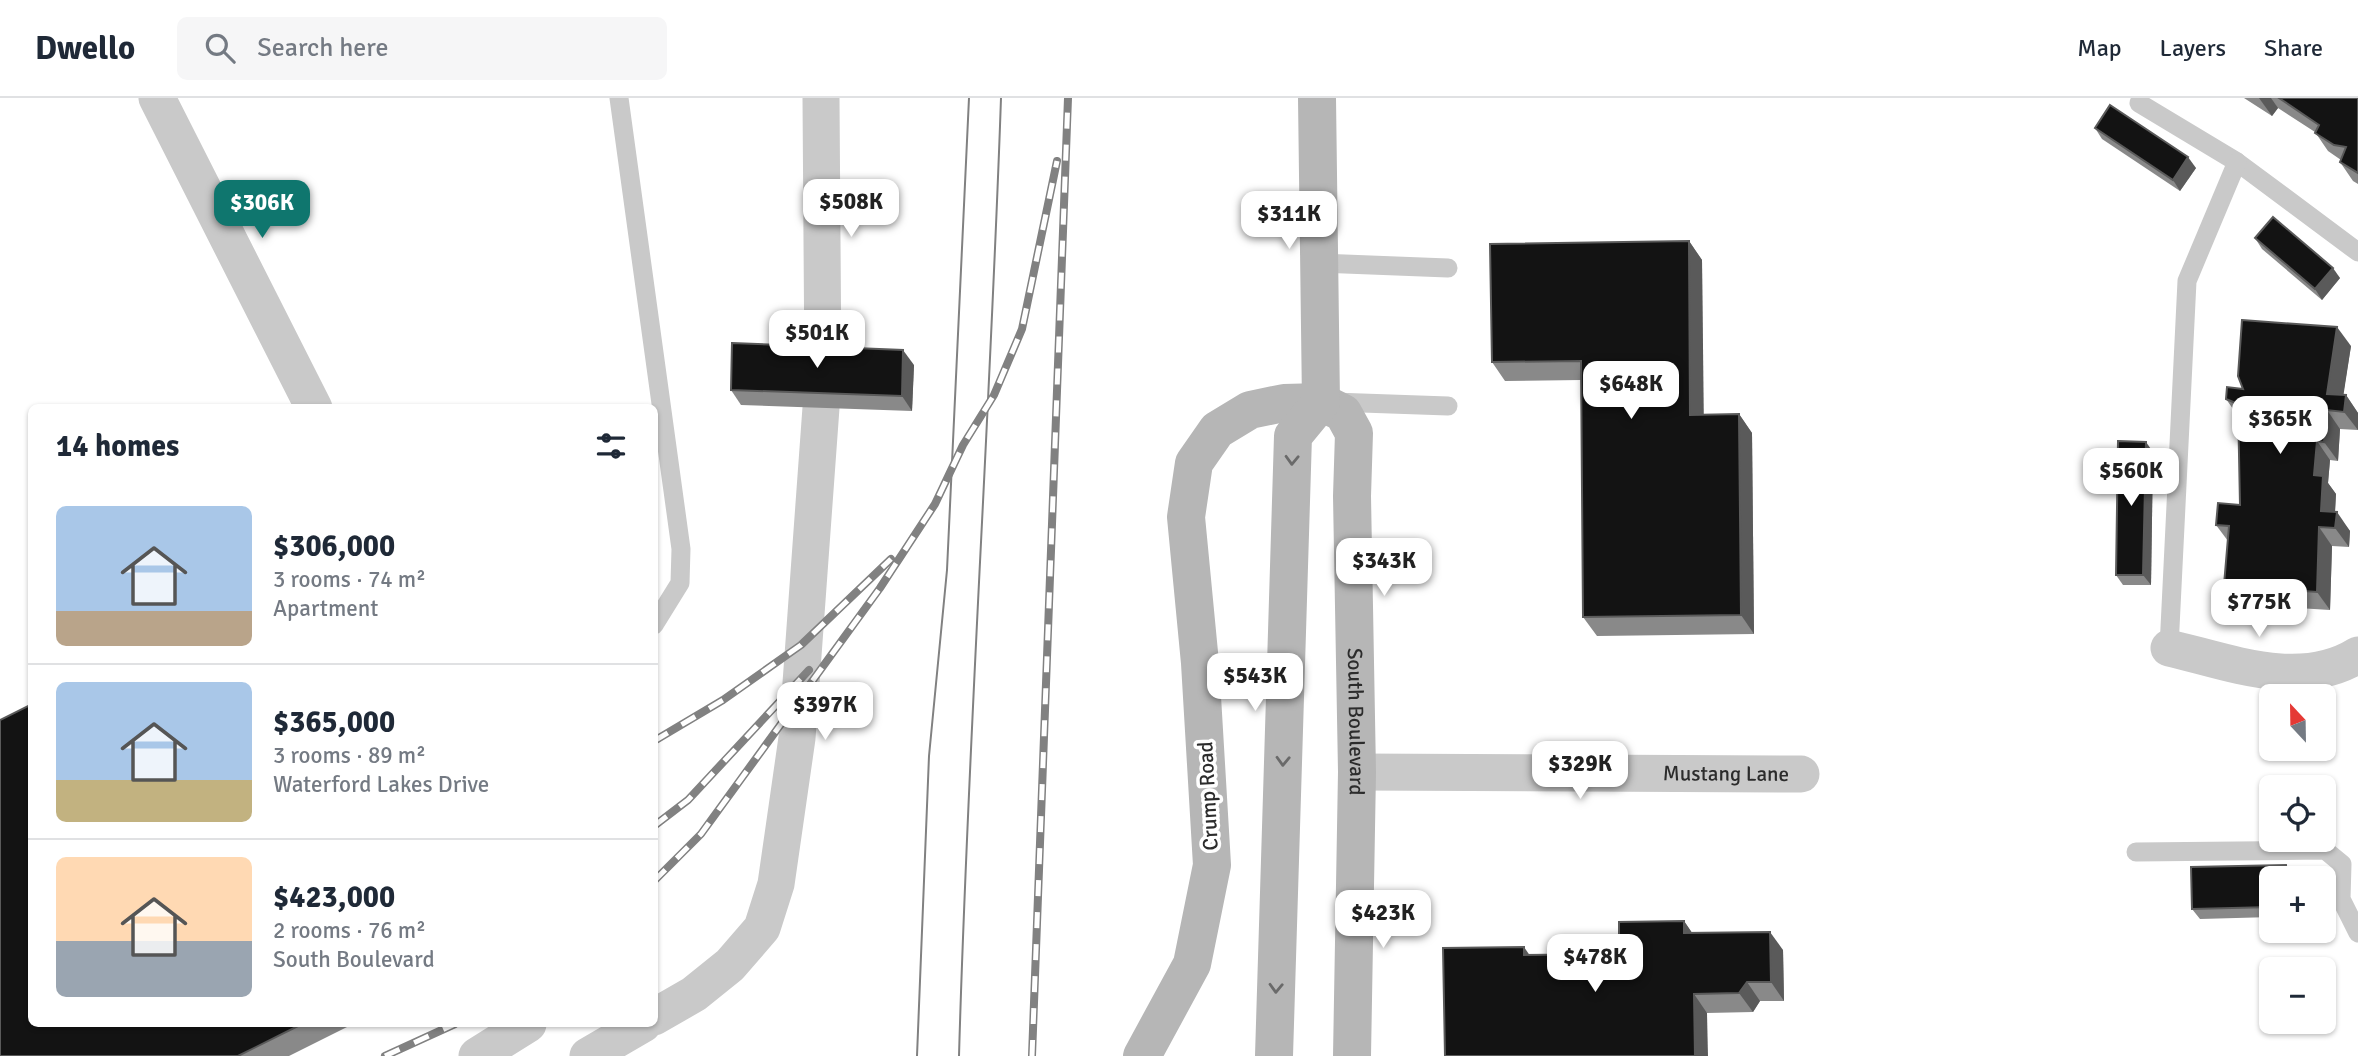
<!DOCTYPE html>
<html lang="en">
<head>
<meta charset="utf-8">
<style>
  body { margin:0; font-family:Signika,sans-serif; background:#f6f6f7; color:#1f2937; height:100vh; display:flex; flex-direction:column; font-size:26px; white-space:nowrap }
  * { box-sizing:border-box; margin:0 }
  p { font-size:23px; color:#747a83 }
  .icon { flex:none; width:38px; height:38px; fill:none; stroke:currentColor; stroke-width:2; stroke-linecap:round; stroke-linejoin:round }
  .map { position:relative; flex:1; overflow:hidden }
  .side { position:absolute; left:28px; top:306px; width:630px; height:623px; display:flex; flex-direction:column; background:#fff; border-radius:10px; box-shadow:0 2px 5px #0004 }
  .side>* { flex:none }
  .needle { width:46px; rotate:338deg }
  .tools { position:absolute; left:2259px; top:586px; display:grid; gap:14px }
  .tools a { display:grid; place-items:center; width:77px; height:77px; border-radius:10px; background:#fff; box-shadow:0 2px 5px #0004; font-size:35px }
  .price { position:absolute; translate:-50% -60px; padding:0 16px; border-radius:14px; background:#fff; color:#222; font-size:23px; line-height:46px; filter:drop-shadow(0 2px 4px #0008) }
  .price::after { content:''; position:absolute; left:50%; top:42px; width:21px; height:16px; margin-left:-10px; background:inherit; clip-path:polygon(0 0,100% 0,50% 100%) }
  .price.current { background:#0f766e; color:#fff }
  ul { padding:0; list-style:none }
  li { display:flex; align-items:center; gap:21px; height:175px; padding:0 28px }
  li+li { border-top:2px solid #e0e1e3 }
  li span { display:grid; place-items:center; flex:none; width:196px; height:140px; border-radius:10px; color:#555 }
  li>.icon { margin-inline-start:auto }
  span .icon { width:84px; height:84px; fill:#fffc; stroke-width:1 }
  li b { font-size:30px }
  h2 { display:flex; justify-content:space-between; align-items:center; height:84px; padding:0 28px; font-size:30px }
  header { display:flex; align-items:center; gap:42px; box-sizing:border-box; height:98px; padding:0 35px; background:#fff; border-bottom:2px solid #e0e1e3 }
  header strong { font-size:33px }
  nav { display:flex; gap:38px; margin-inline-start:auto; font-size:24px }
  .search { width:490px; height:63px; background:#f6f6f7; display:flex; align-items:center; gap:18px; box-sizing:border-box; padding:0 24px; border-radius:10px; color:#747a83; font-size:26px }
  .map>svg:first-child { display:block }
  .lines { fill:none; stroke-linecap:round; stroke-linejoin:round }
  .lane { stroke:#c9c9c9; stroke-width:19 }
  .street { stroke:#c9c9c9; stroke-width:37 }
  .secondary { stroke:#b6b6b6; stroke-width:38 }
  .tram { stroke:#818181; stroke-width:2 }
  .rail-casing { stroke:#818181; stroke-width:8 }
  .rail { stroke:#fff; stroke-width:5; stroke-dasharray:16; stroke-linecap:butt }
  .wall { fill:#898989 }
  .shaded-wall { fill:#5a5a5a }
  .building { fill:#131313; stroke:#5a5a5a; stroke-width:2 }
  .oneway { stroke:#6a6a6a }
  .labels { text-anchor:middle; stroke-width:7; stroke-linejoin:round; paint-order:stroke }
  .street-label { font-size:21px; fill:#2c2c2c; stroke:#fff }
</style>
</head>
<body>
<header>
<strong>Dwello</strong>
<div class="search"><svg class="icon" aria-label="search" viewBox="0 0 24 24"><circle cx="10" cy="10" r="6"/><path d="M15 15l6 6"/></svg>Search here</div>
<nav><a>Map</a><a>Layers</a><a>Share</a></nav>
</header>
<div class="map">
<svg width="2358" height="958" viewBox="0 0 2358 958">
  <rect width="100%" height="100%" fill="#fff"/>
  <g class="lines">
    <!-- lane -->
    <g class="lane">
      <path d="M619 0 681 451 680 485 654 527"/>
      <path d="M2139 5 2237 64 2358 154"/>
      <path d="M1319 165 1448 170"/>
      <path d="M1333 304 1448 308"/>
      <path d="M2169 550 2187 183 2237 64"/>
      <path d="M2136 754 2325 752 2342 766 2341 801 2358 835"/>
    </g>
    <!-- street -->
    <g class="street">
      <path d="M157 0 314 310"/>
      <path d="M2169 550C2229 564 2300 593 2358 557"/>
      <path id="s1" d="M1357 674 1801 676"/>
      <path d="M654 919 694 896 730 867 762 830 776 786 797 640 823 282 821 0"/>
      <path d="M477 958 528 926"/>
      <path d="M588 958 643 926"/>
    </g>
    <!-- secondary -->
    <g class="secondary">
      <path id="s2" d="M1142 958 1192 866 1212 767 1200 565 1186 419 1194 365 1217 332 1250 312 1284 305 1321 304 1343 315 1354 335 1352 398 1357 674 1352 958"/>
      <path d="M1274 958 1293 338 1321 304 1317 0"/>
    </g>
    <!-- tram -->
    <g class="tram">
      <path d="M917 958 929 658 947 472 969 0"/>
      <path d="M959 958C968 638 990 320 1001 0"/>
    </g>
    <!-- rail casing -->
    <g class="rail-casing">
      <g id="rail">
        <path d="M654 643 723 602 801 547 891 461"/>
        <path d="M654 728 688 702 809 572"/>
        <path d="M654 783 701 736 880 490 935 406 963 347 994 297 1022 231 1057 63"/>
        <path d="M385 958 455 926"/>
        <path d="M1032 958 1068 0"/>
      </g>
    </g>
    <!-- rail -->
    <use href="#rail" class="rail"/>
  </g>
  <!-- wall -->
  <g class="wall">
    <path d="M2244 0H2358V86L2353 83 2340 64 2341 62 2328 53 2315 34 2278 10 2272 18Z"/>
    <path d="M2095 30 2196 70 2180 93 2102 41Z"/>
    <path d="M2255 140 2340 180 2322 202 2262 151Z"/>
    <path d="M1689 143 1702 162 1703 317 1739 316 1752 335 1754 536 1597 538 1583 519 1581 282 1505 283 1492 264Z"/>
    <path d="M2351 248 2343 297H2346L2358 315V332L2340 331 2338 363 2330 362 2328 385 2336 396 2335 414 2350 433 2349 449 2332 448 2330 512 2237 506 2224 487 2228 443 2216 427 2240 407 2238 318 2226 301 2243 291Z"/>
    <path d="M914 267 912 313 741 307 731 292Z"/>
    <path d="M2153 354 2151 487H2123L2116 477Z"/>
    <path d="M2286 767 2294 777V780H2272V819L2200 821 2192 811 2191 769Z"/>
    <path d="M1684 823 1692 835 1783 852 1784 903H1760L1753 914 1707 915 1530 857 1619 856Z"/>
    <path d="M32 926H353L289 958H0Z"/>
  </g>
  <!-- shaded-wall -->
  <g class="shaded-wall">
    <path d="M2259 0H2271L2278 10 2272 18Z"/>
    <path d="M2188 59 2196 70 2180 93 2173 82Z"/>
    <path d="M1689 143 1702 162 1704 335 1690 317Z"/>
    <path d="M2333 170 2340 180 2322 202 2315 191Z"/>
    <path d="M2337 229 2351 248 2341 313 2327 296Z"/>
    <path d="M903 252 914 267 912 313 902 298Z"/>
    <path d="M2346 297 2358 315V332L2344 314Z"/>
    <path d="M2327 312 2340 331 2338 363 2324 344Z"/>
    <path d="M1739 316 1752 335 1754 536 1741 517Z"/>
    <path d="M2317 343 2330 362 2328 385 2336 396 2334 431 2321 413 2314 377Z"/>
    <path d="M2146 344 2153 354 2151 487 2143 477Z"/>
    <path d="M2337 414 2350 433 2349 449 2335 430Z"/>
    <path d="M2319 429 2332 448 2330 512 2317 494Z"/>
    <path d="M2286 767 2294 777V780H2287Z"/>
    <path d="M1684 823 1697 842 1684 835Z"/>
    <path d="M1770 834 1783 852 1784 903 1771 884Z"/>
    <path d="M1524 849 1537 868 1524 857Z"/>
    <path d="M1747 884 1760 903 1753 914 1739 895Z"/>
    <path d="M1694 896 1707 915 1708 958H1695Z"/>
  </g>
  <!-- building -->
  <g class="building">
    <path d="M2279 0H2358V75L2340 64 2346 49 2334 47 2315 35 2319 27Z"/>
    <path d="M2110 7 2188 59 2173 82 2095 30Z"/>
    <path d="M2273 119 2333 170 2315 191 2255 140Z"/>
    <path d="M1689 143 1690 317 1739 316 1741 517 1583 519 1581 263 1492 264 1490 146Z"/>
    <path d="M2242 222 2337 229 2327 296 2346 297 2344 314 2327 312 2324 344 2317 343 2314 377 2323 378 2321 413 2337 414 2335 430 2319 429 2317 494 2224 487 2229 428 2216 427 2218 405 2240 407 2238 306 2226 301 2227 289 2243 291 2238 278Z"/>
    <path d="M732 245 903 252 902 298 731 292Z"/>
    <path d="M2118 343 2146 344 2143 477H2116Z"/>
    <path d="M32 606V926H302L238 958H0V622Z"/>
    <path d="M2286 767 2287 780H2272V809L2192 811 2191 769Z"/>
    <path d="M1684 823V835L1770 834 1771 884H1747L1739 895 1694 896 1695 958H1445L1443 850 1524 849V857L1619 856V824Z"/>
  </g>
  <!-- one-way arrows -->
  <defs><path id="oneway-chevron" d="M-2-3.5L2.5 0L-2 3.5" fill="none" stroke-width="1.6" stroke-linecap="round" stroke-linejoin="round" transform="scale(1.75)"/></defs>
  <g class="oneway">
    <use href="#oneway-chevron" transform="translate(1292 362) rotate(92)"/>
    <use href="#oneway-chevron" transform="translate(1283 663) rotate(92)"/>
    <use href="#oneway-chevron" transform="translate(1276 890) rotate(92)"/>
  </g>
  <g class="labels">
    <!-- street labels -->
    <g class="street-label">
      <text dy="7" stroke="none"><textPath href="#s2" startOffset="1096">South Boulevard</textPath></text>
      <text dy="7" stroke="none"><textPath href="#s1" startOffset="369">Mustang Lane</textPath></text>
      <text transform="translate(1208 698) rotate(-93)" y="7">Crump Road</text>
    </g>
  </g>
</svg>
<div class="tools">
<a><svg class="needle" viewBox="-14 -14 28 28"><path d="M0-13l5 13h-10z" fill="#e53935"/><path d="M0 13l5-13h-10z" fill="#747a83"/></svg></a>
<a><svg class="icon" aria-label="locate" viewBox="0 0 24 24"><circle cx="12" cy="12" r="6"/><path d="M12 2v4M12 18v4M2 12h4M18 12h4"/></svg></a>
<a>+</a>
<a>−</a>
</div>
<b class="price" style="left:851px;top:141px">$508K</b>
<b class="price current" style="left:262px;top:142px">$306K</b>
<b class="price" style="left:1289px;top:153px">$311K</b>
<b class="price" style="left:817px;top:272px">$501K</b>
<b class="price" style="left:1631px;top:323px">$648K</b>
<b class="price" style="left:2280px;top:358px">$365K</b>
<b class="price" style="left:2131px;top:410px">$560K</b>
<b class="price" style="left:1384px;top:500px">$343K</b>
<b class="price" style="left:2259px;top:541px">$775K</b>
<b class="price" style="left:1255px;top:615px">$543K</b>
<b class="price" style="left:825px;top:644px">$397K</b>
<b class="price" style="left:1580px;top:703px">$329K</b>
<b class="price" style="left:1383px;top:852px">$423K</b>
<b class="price" style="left:1595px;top:896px">$478K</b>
<section class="side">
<h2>14 homes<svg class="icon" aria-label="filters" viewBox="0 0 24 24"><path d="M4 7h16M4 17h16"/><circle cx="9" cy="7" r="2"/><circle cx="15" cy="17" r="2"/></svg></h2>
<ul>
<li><span style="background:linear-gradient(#a9c7e8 75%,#b9a48a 0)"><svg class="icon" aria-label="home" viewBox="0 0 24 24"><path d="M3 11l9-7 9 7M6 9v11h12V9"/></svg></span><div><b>$306,000</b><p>3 rooms · 74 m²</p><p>Apartment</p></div></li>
<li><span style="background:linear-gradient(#a9c7e8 70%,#c2b280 0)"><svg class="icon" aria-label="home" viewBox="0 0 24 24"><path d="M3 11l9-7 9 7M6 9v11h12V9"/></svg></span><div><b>$365,000</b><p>3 rooms · 89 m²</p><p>Waterford Lakes Drive</p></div></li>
<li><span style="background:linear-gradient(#ffd9b3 60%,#9aa5b1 0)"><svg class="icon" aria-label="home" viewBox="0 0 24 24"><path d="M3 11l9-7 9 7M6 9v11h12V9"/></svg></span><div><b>$423,000</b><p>2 rooms · 76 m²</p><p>South Boulevard</p></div></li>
</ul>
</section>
</div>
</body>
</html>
